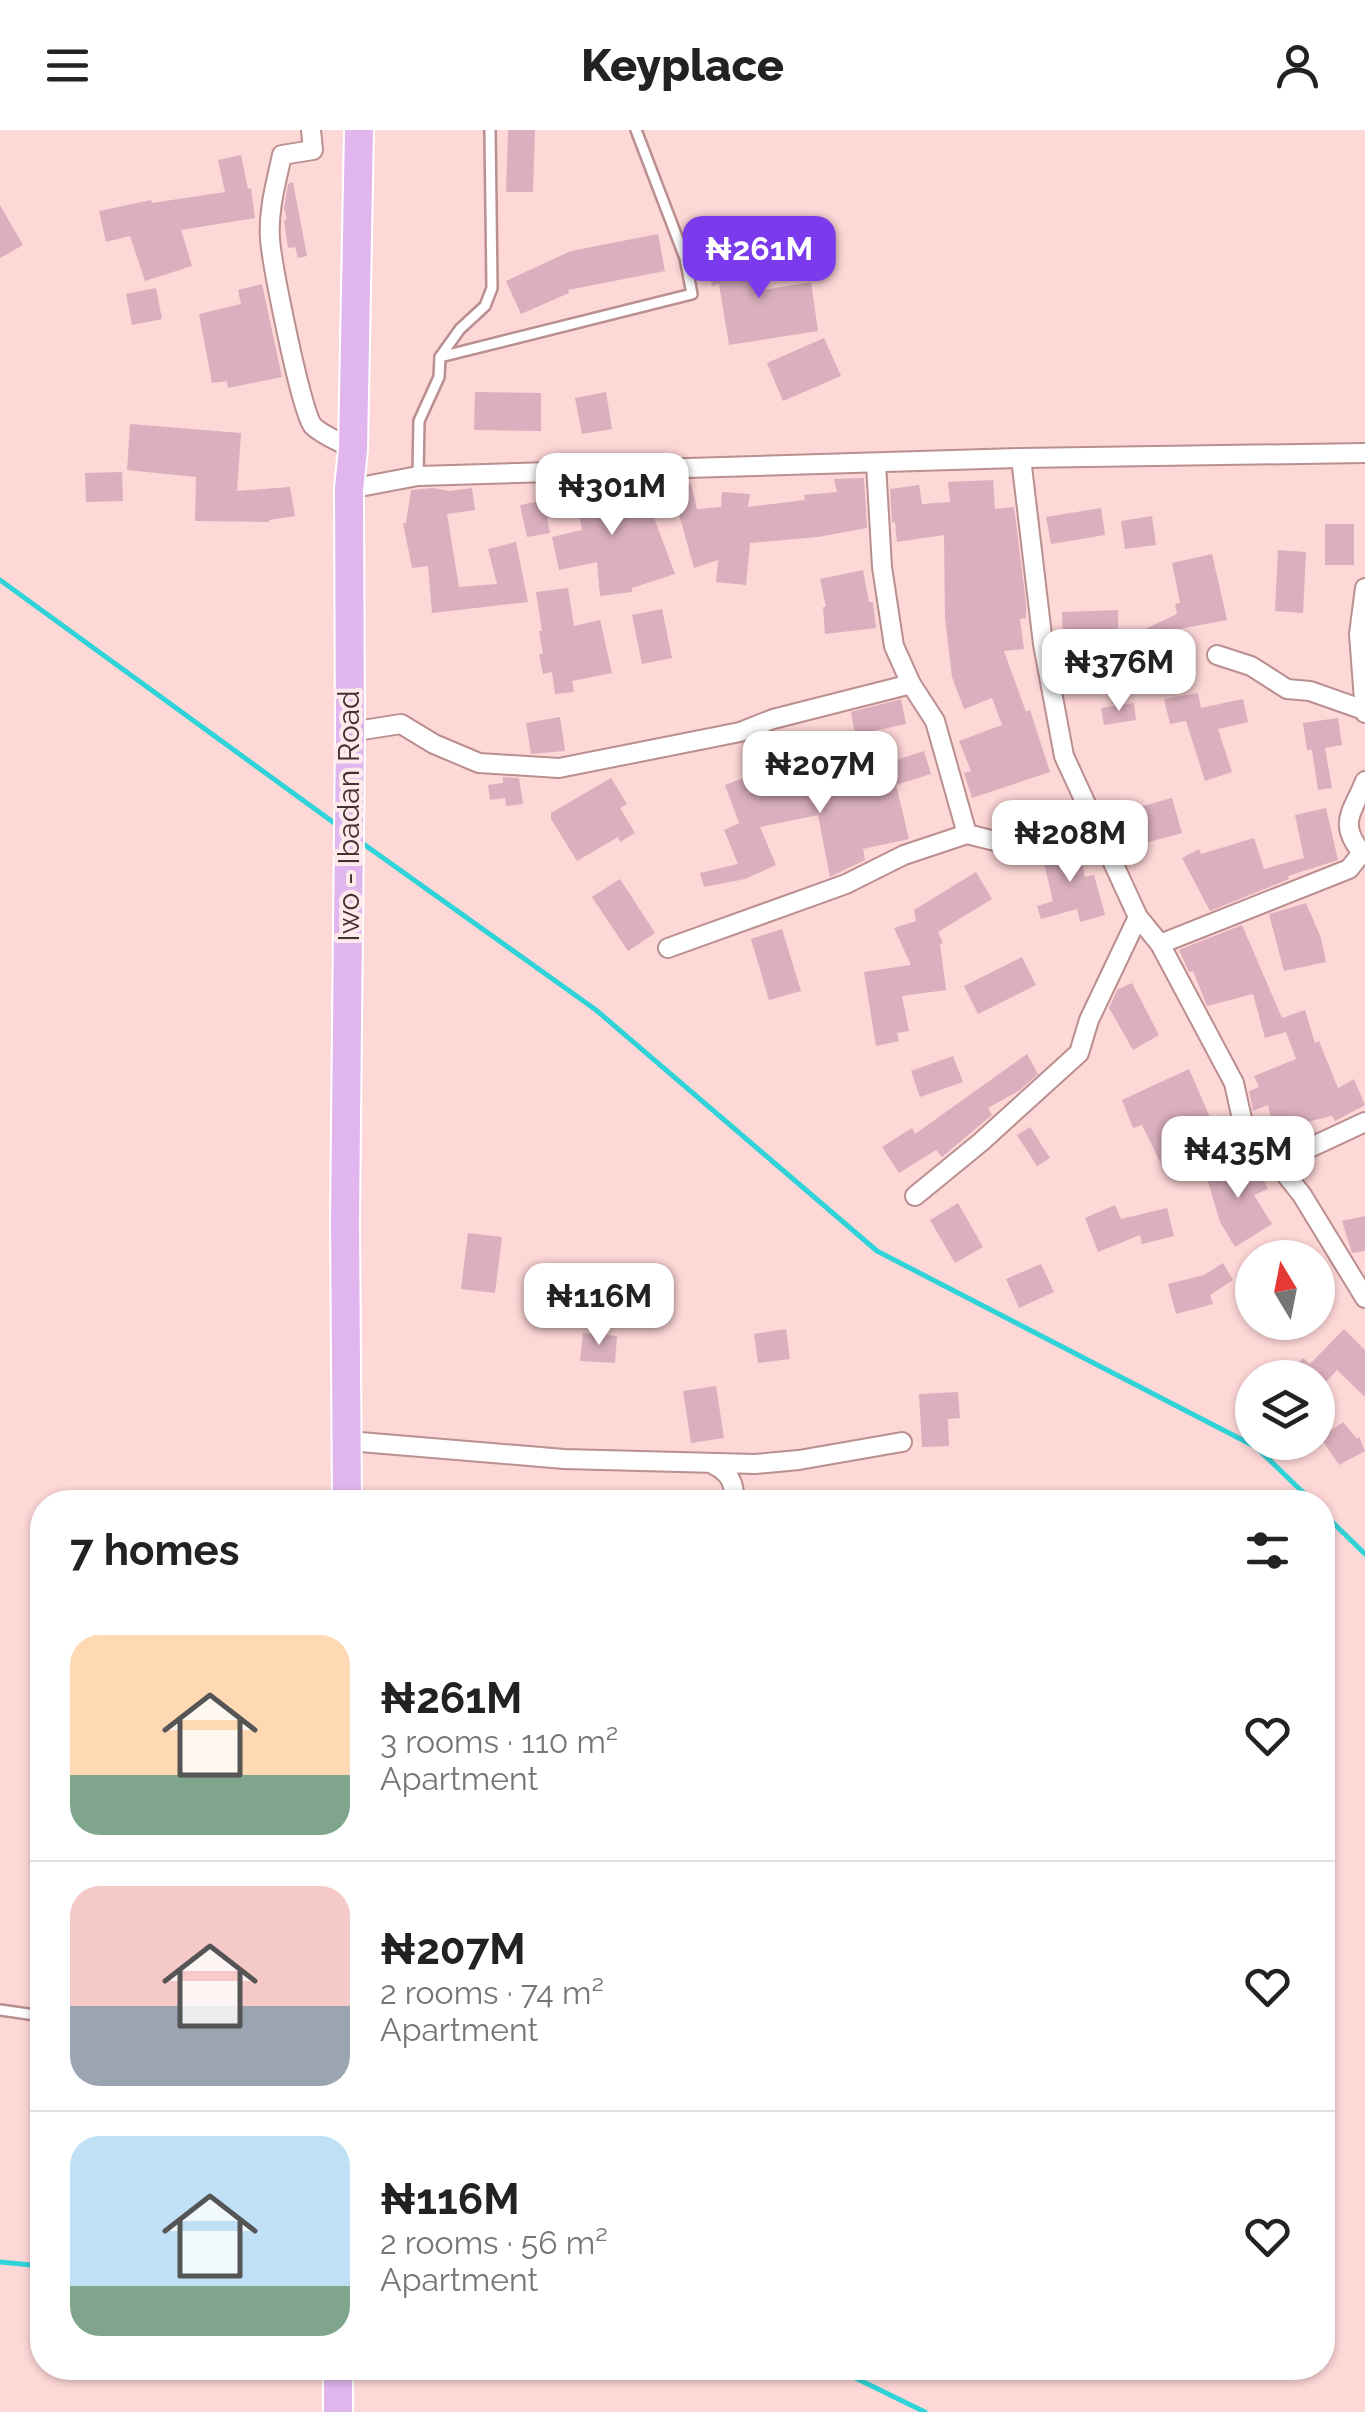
<!DOCTYPE html>
<html lang="en">
<head>
<meta charset="utf-8">
<style>
  body { margin:0; font-family:Raleway,sans-serif; background:#f6f6f6; color:#222; height:100vh; display:flex; flex-direction:column; font-size:38px; white-space:nowrap }
  * { box-sizing:border-box; margin:0 }
  p { font-size:32px; color:#767676 }
  .icon { flex:none; width:55px; height:55px; fill:none; stroke:currentColor; stroke-width:2; stroke-linecap:round; stroke-linejoin:round }
  .map { position:relative; flex:1; overflow:hidden }
  .sheet { position:absolute; left:30px; top:1360px; width:1305px; height:890px; display:flex; flex-direction:column; background:#fff; border-radius:40px; box-shadow:0 2px 8px #0004 }
  .sheet>* { flex:none }
  .needle { width:65px; rotate:350deg }
  .buttons { position:absolute; left:1235px; top:1110px; display:grid; gap:20px }
  .buttons a { display:grid; place-items:center; width:100px; height:100px; border-radius:50%; background:#fff; box-shadow:0 2px 8px #0004; font-size:50px }
  .price { position:absolute; translate:-50% -85px; padding:0 22px; border-radius:20px; background:#fff; color:#222; font-size:32px; line-height:65px; filter:drop-shadow(0 2px 5px #0008) }
  .price::after { content:''; position:absolute; left:50%; top:60px; width:30px; height:22px; margin-left:-15px; background:inherit; clip-path:polygon(0 0,100% 0,50% 100%) }
  .price.selected { background:#7c3aed; color:#fff }
  ul { padding:0; list-style:none }
  li { display:flex; align-items:center; gap:30px; height:250px; padding:0 40px }
  li+li { border-top:2px solid #e0e0e0 }
  li span { display:grid; place-items:center; flex:none; width:280px; height:200px; border-radius:30px; color:#555 }
  li>.icon { margin-inline-start:auto }
  span .icon { width:120px; height:120px; fill:#fffc; stroke-width:1 }
  li b { font-size:42px }
  h2 { display:flex; justify-content:space-between; align-items:center; height:120px; padding:0 40px; font-size:42px }
  header { display:flex; justify-content:space-between; align-items:center; height:130px; padding:0 40px; background:#fff; font-size:45px; font-weight:800 }
  .map>svg:first-child { display:block }
  .lines { fill:none; stroke-linecap:round; stroke-linejoin:round }
  .stream { stroke:#30d4d8; stroke-width:5 }
  .building { fill:#dbafbd }
  .lane-casing { stroke:#bb8e8f; stroke-width:14 }
  .street-casing { stroke:#bb8e8f; stroke-width:22 }
  .primary-casing { stroke:#fff; stroke-width:32 }
  .lane { stroke:#fff; stroke-width:9 }
  .street { stroke:#fff; stroke-width:18 }
  .primary { stroke:#e1b6ef; stroke-width:28 }
  .labels { text-anchor:middle; stroke-width:8; stroke-linejoin:round; paint-order:stroke }
  .street-label { font-size:30px; fill:#443232; stroke:#feeaea }
</style>
</head>
<body>
<header><svg class="icon" aria-label="menu" viewBox="0 0 24 24"><path d="M4 6h16M4 12h16M4 18h16"/></svg>Keyplace<svg class="icon" aria-label="person" viewBox="0 0 24 24"><circle cx="12" cy="8" r="4"/><path d="M4 21q1-7 8-7t8 7"/></svg></header>
<div class="map">
<svg width="1365" height="2282" viewBox="0 0 1365 2282">
  <rect width="100%" height="100%" fill="#fed7d7"/>
  <g class="lines">
    <!-- stream -->
    <g class="stream">
      <path d="M0 450 337 695"/>
      <path d="M358 710 596 880 877 1121 1256 1317 1313 1372"/>
      <path d="M1322 1382 1365 1424"/>
      <path d="M0 2132 42 2136"/>
      <path d="M835 2238 925 2282"/>
    </g>
  </g>
  <!-- building -->
  <g class="building">
    <path d="M508 0H535L533 62H506Z"/>
    <path d="M241 25 248 59 251 58 255 88 181 100 192 136 145 151 130 106 106 112 99 81 151 70 152 73 225 62 218 30Z"/>
    <path d="M293 52 307 126 298 128 295 117 288 118 284 90 287 89 284 78 288 54Z"/>
    <path d="M0 75 23 115 0 128Z"/>
    <path d="M658 104 665 141 568 160 569 163 521 184 506 151 571 121Z"/>
    <path d="M746 115 757 161 811 152 818 201 729 215 719 154 712 156 704 126Z"/>
    <path d="M262 154 282 247 228 258 227 251 212 253 199 184 241 174 238 160Z"/>
    <path d="M156 158 162 189 132 195 126 164Z"/>
    <path d="M824 208 841 246 783 271 767 233Z"/>
    <path d="M475 262 541 263V301L474 300Z"/>
    <path d="M606 262 612 299 582 304 575 268Z"/>
    <path d="M130 294 241 303 237 361 290 357 295 386 269 390V392L195 391 196 347 127 340Z"/>
    <path d="M122 342 123 371 86 372 85 343Z"/>
    <path d="M864 348 867 398 818 407 750 413 746 455 716 452 718 430 694 438 672 359 691 354 697 379 721 377 722 362 750 364 748 377 805 370 804 365 837 362 834 349Z"/>
    <path d="M993 350 995 379 1014 377 1026 473V488L1020 489 1024 519 1004 521 1026 582 1030 580 1050 642 972 668 964 643 971 641 959 611 1002 595 992 568 964 579 952 547 945 488 944 405 897 412 895 392 892 393 890 359 919 355 922 374 950 372 948 352Z"/>
    <path d="M632 352 634 383 650 377 675 444 632 458V462L600 466 597 432 559 440 552 407 582 400 575 365 546 366V355Z"/>
    <path d="M433 358 450 361 472 358 475 380 447 384 459 457 497 454 488 419 516 412 528 472 432 483 428 436 412 438 403 393H406L411 360Z"/>
    <path d="M544 370 550 403 527 407 520 375Z"/>
    <path d="M1101 378 1105 405 1051 414 1046 387Z"/>
    <path d="M1152 386 1156 415 1125 419 1121 391Z"/>
    <rect x="1325" y="394" width="29" height="41"/>
    <path d="M1278 420 1306 422 1303 483 1275 481Z"/>
    <path d="M1212 424 1227 490 1174 500 1180 513 1152 527 1139 502 1177 484 1175 474 1180 473 1172 433Z"/>
    <path d="M863 440 869 472H873L876 498 825 504 823 477H826L820 449Z"/>
    <path d="M568 458 574 496 600 490 612 543 572 551 574 562 555 564 552 542 543 544 539 524H543L539 501H542L536 462Z"/>
    <path d="M662 479 672 528 642 534 632 485Z"/>
    <path d="M1118 480V512H1103L1104 551H1064L1062 482Z"/>
    <path d="M1198 563 1201 578 1243 569 1248 592 1218 599 1232 642 1205 651 1186 591 1170 594 1164 569Z"/>
    <path d="M901 569 906 594 855 605 851 582Z"/>
    <path d="M1134 573 1136 590 1104 595 1101 578Z"/>
    <path d="M560 587 565 621 531 624 526 593Z"/>
    <path d="M1338 588 1342 615 1325 618 1332 658 1318 660 1312 620H1307L1303 593Z"/>
    <path d="M924 621 931 644 896 655 909 709 863 719 865 730 830 747 818 685 760 697 776 735 745 749 704 757 700 743 738 734 724 700 739 693 725 655 754 644 760 661 825 650 853 641 854 644Z"/>
    <path d="M503 647 519 648 523 674 506 676 505 668 490 670 488 655 503 653Z"/>
    <path d="M611 648 627 674 620 678 635 703 620 712 618 707 577 731 551 689V683Z"/>
    <path d="M1172 668 1182 703 1127 718 1117 683Z"/>
    <path d="M1326 678 1338 730 1288 746 1289 749 1210 781 1182 728 1199 719 1201 724 1254 708 1264 739 1304 728 1295 685Z"/>
    <path d="M1077 713 1085 747 1094 745 1105 785 1080 792 1077 779 1041 789 1037 776 1053 771 1041 721Z"/>
    <path d="M976 742 992 769 938 802 943 813 940 814 946 860 902 866 909 901 897 903 899 911 876 916 864 842 911 835 894 798 916 791 914 780Z"/>
    <path d="M620 749 655 803 628 821 592 767Z"/>
    <path d="M1306 773 1321 808 1326 832 1284 841 1269 784Z"/>
    <path d="M1242 795 1282 888 1305 880 1315 913 1319 911 1338 958 1354 949 1365 975 1335 991 1332 986 1273 1000 1268 975 1253 981 1249 961 1259 957 1254 946 1296 929 1286 902 1265 908 1253 864 1207 876 1193 841 1189 842 1179 820Z"/>
    <path d="M782 799 801 861 769 870 751 809Z"/>
    <path d="M1022 827 1036 855 978 884 964 856Z"/>
    <path d="M1132 853 1159 905 1133 920 1109 878 1117 860Z"/>
    <path d="M1027 924 1038 944 1020 960 988 978 992 985 942 1027 936 1020 899 1043 882 1017 912 998 915 1004Z"/>
    <path d="M953 926 963 952 920 967 911 941Z"/>
    <path d="M1189 939 1219 1008 1162 1036 1142 995 1133 998 1122 970Z"/>
    <path d="M1030 997 1050 1028 1037 1036 1017 1005Z"/>
    <path d="M1244 1030 1248 1047 1260 1042 1268 1059 1254 1065 1272 1094 1235 1117 1220 1092 1205 1042Z"/>
    <path d="M958 1073 983 1117 955 1133 930 1090Z"/>
    <path d="M1115 1075 1121 1089 1167 1078 1174 1106 1142 1114 1140 1105 1098 1122 1085 1088Z"/>
    <path d="M1365 1086V1121L1352 1123 1342 1091Z"/>
    <path d="M468 1103 502 1107 495 1163 461 1159Z"/>
    <path d="M1223 1133 1233 1150 1210 1165 1213 1174 1176 1184 1168 1154 1204 1145Z"/>
    <path d="M1041 1134 1054 1162 1019 1178 1006 1149Z"/>
    <path d="M786 1199 790 1229 758 1233 754 1204Z"/>
    <path d="M1344 1199 1365 1220V1267L1337 1240 1318 1261V1248H1297L1300 1245 1293 1238 1303 1228 1310 1234Z"/>
    <path d="M583 1203 617 1206 615 1233 580 1231Z"/>
    <path d="M716 1256 724 1308 691 1313 683 1261Z"/>
    <path d="M958 1262 960 1288 948 1289 949 1316 922 1317 919 1264Z"/>
    <path d="M1318 1276 1332 1300 1343 1292 1357 1309 1359 1307 1365 1321 1339 1335 1318 1304Z"/>
  </g>
  <g class="lines">
    <!-- lane casing -->
    <g class="lane-casing">
      <g id="lane">
        <path d="M440 227 692 164 685 128 636 0"/>
        <path d="M418 346 419 291 439 247 440 227 460 199 485 176 492 158 490 0"/>
        <path d="M0 1880 42 1886"/>
      </g>
    </g>
    <!-- street casing -->
    <g class="street-casing">
      <g id="street">
        <path d="M311 0 313 20 282 25C276 53 268 80 270 109 272 134 301 282 313 296 323 306 341 312 353 319"/>
        <path d="M1021 328 1043 514 1064 626 1138 787 1160 814 1234 953 1242 989 1302 1065 1365 1168"/>
        <path d="M876 334 882 437 894 516 911 554 935 591 967 704"/>
        <path d="M349 359 418 346 1021 328 1365 323"/>
        <path d="M1365 458 1359 504 1365 583"/>
        <path d="M1217 525 1251 536 1287 559 1310 561 1364 580"/>
        <path d="M350 602 401 594 434 614 479 633 559 638 740 602 773 589 911 554"/>
        <path d="M1160 814 1349 739 1362 723C1337 692 1353 682 1365 651"/>
        <path d="M668 818 846 754 904 725 967 704 1003 713 1088 677"/>
        <path d="M1275 1034 1365 992"/>
        <path d="M915 1066 981 1012 1079 923 1089 890 1138 787"/>
        <path d="M348 1311 564 1329 755 1334 799 1330 902 1312"/>
        <path d="M714 1335C731 1343 734 1354 735 1372"/>
      </g>
    </g>
    <!-- primary casing -->
    <g class="primary-casing">
      <g id="primary">
        <path d="M347 1372 345 1091 350 602 349 359 353 319 359 0"/>
        <path d="M338 2282V2238"/>
      </g>
    </g>
    <!-- lane -->
    <use href="#lane" class="lane"/>
    <!-- street -->
    <use href="#street" class="street"/>
    <!-- primary -->
    <use href="#primary" class="primary"/>
  </g>
  <g class="labels">
    <!-- street labels -->
    <g class="street-label">
      <text transform="translate(349 686) rotate(-90)" y="10">Iwo - Ibadan Road</text>
    </g>
  </g>
</svg>
<div class="buttons">
<a><svg class="needle" viewBox="-14 -14 28 28"><path d="M0-13l5 13h-10z" fill="#e53935"/><path d="M0 13l5-13h-10z" fill="#767676"/></svg></a>
<a><svg class="icon" aria-label="layers" viewBox="0 0 24 24"><path d="M12 4l9 5-9 5-9-5zM3 14l9 5 9-5"/></svg></a>
</div>
<b class="price selected" style="left:759px;top:171px">₦261M</b>
<b class="price" style="left:612px;top:408px">₦301M</b>
<b class="price" style="left:1119px;top:584px">₦376M</b>
<b class="price" style="left:820px;top:686px">₦207M</b>
<b class="price" style="left:1070px;top:755px">₦208M</b>
<b class="price" style="left:1238px;top:1071px">₦435M</b>
<b class="price" style="left:599px;top:1218px">₦116M</b>
<section class="sheet">
<h2>7 homes<svg class="icon" aria-label="filters" viewBox="0 0 24 24"><path d="M4 7h16M4 17h16"/><circle cx="9" cy="7" r="2"/><circle cx="15" cy="17" r="2"/></svg></h2>
<ul>
<li><span style="background:linear-gradient(#ffd9b3 70%,#7fa58c 0)"><svg class="icon" aria-label="home" viewBox="0 0 24 24"><path d="M3 11l9-7 9 7M6 9v11h12V9"/></svg></span><div><b>₦261M</b><p>3 rooms · 110 m²</p><p>Apartment</p></div><svg class="icon" aria-label="heart" viewBox="0 0 24 24"><path d="M12 20l-8-8c-3-5 5-10 8-4 3-6 11-1 8 4z"/></svg></li>
<li><span style="background:linear-gradient(#f6c9c9 60%,#9aa5b1 0)"><svg class="icon" aria-label="home" viewBox="0 0 24 24"><path d="M3 11l9-7 9 7M6 9v11h12V9"/></svg></span><div><b>₦207M</b><p>2 rooms · 74 m²</p><p>Apartment</p></div><svg class="icon" aria-label="heart" viewBox="0 0 24 24"><path d="M12 20l-8-8c-3-5 5-10 8-4 3-6 11-1 8 4z"/></svg></li>
<li><span style="background:linear-gradient(#bfe0f5 75%,#7fa58c 0)"><svg class="icon" aria-label="home" viewBox="0 0 24 24"><path d="M3 11l9-7 9 7M6 9v11h12V9"/></svg></span><div><b>₦116M</b><p>2 rooms · 56 m²</p><p>Apartment</p></div><svg class="icon" aria-label="heart" viewBox="0 0 24 24"><path d="M12 20l-8-8c-3-5 5-10 8-4 3-6 11-1 8 4z"/></svg></li>
</ul>
</section>
</div>
</body>
</html>
